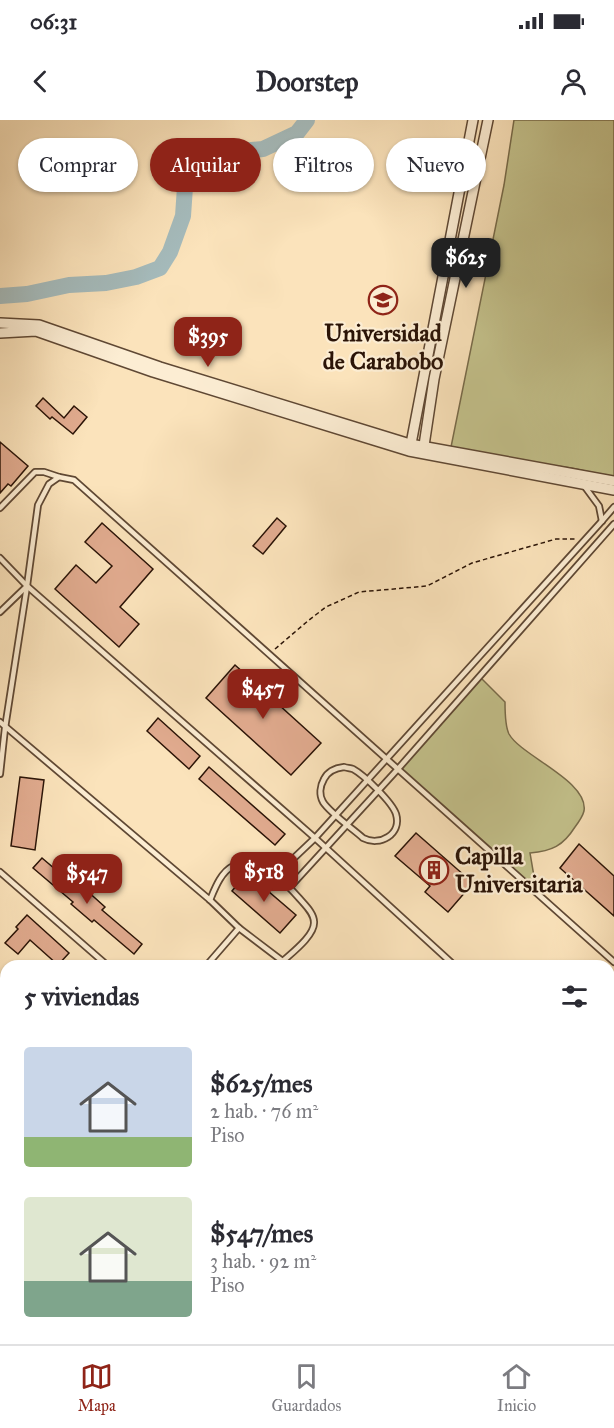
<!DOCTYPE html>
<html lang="es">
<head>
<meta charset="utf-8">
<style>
  body { margin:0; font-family:"IM FELL Great Primer",serif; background:#f7f7f7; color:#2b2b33; height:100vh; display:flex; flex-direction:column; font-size:22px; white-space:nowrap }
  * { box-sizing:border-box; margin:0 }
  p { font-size:20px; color:#7c7c81 }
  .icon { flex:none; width:33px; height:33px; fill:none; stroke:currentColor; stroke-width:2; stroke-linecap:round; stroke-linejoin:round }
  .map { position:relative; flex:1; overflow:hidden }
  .panel { position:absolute; left:0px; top:840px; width:615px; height:384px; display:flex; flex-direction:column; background:#fff; border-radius:18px 18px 0 0; box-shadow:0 2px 4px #0004 }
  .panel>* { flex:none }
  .banner { position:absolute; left:18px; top:18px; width:579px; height:54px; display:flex; gap:12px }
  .price { position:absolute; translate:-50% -51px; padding:0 14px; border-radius:12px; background:#8f2418; color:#fff; font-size:20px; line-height:39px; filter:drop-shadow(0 2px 3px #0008) }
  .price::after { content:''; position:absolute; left:50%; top:36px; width:18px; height:14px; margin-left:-9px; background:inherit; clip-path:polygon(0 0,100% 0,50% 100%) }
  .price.active { background:#222; color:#fff }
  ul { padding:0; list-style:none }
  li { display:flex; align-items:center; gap:18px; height:150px; padding:0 24px }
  li span { display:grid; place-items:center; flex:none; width:168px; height:120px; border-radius:6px; color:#555 }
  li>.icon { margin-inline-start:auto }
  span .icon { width:72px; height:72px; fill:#fffc; stroke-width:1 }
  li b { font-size:26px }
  h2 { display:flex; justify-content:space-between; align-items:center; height:72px; padding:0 24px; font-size:26px }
  .pill { padding:0 21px; border-radius:27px; background:#fff; box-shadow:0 2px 4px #0004; font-size:21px; line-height:54px }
  .pill.active { background:#8f2418; color:#fff }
  .status { display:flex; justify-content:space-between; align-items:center; height:42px; padding:0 30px; background:#fff; direction:ltr }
  .status svg { height:16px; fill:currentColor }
  header { display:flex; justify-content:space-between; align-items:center; height:78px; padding:0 24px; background:#fff; font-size:27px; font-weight:700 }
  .tab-bar { display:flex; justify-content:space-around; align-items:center; height:84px; border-top:2px solid #e1e1e2; background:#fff; font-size:16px; color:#7c7c81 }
  .tab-bar a { display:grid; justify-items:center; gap:3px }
  .tab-bar .active { color:#8f2418 }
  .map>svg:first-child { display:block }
  .green { fill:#c4c28c; stroke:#786b4a; stroke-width:1.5 }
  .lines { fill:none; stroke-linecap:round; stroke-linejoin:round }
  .river { stroke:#a5bbbc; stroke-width:16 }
  .building { fill:#e1ab8f; stroke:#2b1407; stroke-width:1.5 }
  .service-casing { stroke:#5f4834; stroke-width:8 }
  .minor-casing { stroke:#5f4834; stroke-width:12 }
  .path { stroke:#2b1407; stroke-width:1.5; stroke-dasharray:4.5 3; stroke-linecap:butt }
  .service { stroke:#fcedd3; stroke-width:4.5 }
  .minor { stroke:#fcedd3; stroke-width:9 }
  .labels { text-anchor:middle; stroke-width:4.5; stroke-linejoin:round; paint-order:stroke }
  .poi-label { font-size:24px; font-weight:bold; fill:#2b1407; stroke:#fcedd3 }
</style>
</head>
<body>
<div class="status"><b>06:31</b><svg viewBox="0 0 49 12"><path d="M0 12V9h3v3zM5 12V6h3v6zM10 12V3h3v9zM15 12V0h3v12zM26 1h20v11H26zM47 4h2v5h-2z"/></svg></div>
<header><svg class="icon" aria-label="back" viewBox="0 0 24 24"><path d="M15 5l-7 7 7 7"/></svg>Doorstep<svg class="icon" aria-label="person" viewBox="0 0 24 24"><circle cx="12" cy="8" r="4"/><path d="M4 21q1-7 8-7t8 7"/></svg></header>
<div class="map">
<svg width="614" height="1224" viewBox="0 0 614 1224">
  <rect width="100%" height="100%" fill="#fbe3bb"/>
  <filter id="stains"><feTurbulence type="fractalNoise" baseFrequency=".00333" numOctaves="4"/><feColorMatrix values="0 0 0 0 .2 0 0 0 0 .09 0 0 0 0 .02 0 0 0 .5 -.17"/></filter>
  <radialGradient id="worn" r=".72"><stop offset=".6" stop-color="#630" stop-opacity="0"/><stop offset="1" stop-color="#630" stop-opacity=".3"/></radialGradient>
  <!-- green -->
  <g class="green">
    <path d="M514 0H614V357L571 348 494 337 451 327 504 65Z"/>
    <path d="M480 557 505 582C505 590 505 606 509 614 521 636 589 661 584 691 583 695 578 703 575 707 563 726 552 731 530 733L536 768 397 650Z"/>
  </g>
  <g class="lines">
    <!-- river -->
    <path class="river" d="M0 176 27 174 69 165 106 163 136 157 160 148 170 132 183 96 185 67 210 34 263 29 297 13 307 0"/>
  </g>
  <!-- building -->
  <g class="building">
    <path d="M43 278 64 298 74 286 87 297 73 314 52 297 50 299 36 286Z"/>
    <path d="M0 322 28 346 11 366 8 364 0 373Z"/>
    <path d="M277 398 286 406 263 434 253 426Z"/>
    <path d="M102 403 153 449 120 487 139 504 119 527 55 469 76 445 96 463 112 446 85 422Z"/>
    <path d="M235 545 321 623 291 655 206 578Z"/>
    <path d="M158 598 200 636 189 649 147 611Z"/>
    <path d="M209 647 285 714 275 725 199 659Z"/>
    <path d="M20 657 44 660 35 730 11 726Z"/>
    <path d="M416 713 473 763 448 792 425 772 430 766 395 736Z"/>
    <path d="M579 724 614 756V796L560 748Z"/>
    <path d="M42 738 82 772 85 769 105 787 102 790 142 824 134 834 94 800 92 802 71 784 73 782 33 748Z"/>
    <path d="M247 753 296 795 280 813 232 771Z"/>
    <path d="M27 795 69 833 58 845 30 820 18 834 5 823 18 809 16 807Z"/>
  </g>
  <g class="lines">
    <!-- service casing -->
    <g class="service-casing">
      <g id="service">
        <path d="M585 367 599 386 602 401"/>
        <path d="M0 388 35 352H44L59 357"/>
        <path d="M0 438 27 466 315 718 455 846"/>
        <path d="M0 492 26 467"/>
        <path d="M0 602 210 780 239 808 289 846"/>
        <path d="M344 647C347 648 350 648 353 649 364 655 392 682 396 694 402 714 380 727 363 718 353 709 330 693 323 682 319 675 320 666 324 659 328 651 335 648 344 647Z"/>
        <path d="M0 654 5 608 27 466 38 385 49 364 59 357 74 360 614 842"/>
        <path d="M0 752 108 846"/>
        <path d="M276 755 315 718 602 401 614 387"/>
        <path d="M290 767 397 650 614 404"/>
        <path d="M210 780C215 768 221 752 233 746 257 733 285 762 299 778 305 785 314 793 314 802 315 815 293 832 283 841"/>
        <path d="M206 846 239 808"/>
        <path d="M609 984 614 983"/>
        <path d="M609 987 614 991"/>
        <path d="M0 1064 6 1069"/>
        <path d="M0 1141 6 1139"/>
        <path d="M0 1200 6 1193"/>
      </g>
    </g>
    <!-- minor casing -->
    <g class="minor-casing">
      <g id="minor">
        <path d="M0 203 39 205 160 247 410 324 614 361"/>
        <path d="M0 213 36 211 153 252 409 331 614 370"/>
        <path d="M410 329 473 0"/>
        <path d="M423 332 434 259 488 0"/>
        <path d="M609 1142 614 1144"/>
        <path d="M369 1218 376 1224"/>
        <path d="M308 1224 316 1218"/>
        <path d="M526 1224 532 1218"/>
      </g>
    </g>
    <!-- path -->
    <path class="path" d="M275 529 309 500 326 487 359 472 427 466 472 443 556 419H575"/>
    <!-- service -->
    <use href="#service" class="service"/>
    <!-- minor -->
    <use href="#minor" class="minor"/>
  </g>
  <!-- icons -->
  <defs>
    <g id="university-ring" transform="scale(1.5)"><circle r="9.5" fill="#fcedd3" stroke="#8f2418" stroke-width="1.5"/><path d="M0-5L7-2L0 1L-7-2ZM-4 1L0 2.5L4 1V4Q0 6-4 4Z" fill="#8f2418"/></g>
    <g id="building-ring" transform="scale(1.5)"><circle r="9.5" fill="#fcedd3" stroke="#8f2418" stroke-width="1.5"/><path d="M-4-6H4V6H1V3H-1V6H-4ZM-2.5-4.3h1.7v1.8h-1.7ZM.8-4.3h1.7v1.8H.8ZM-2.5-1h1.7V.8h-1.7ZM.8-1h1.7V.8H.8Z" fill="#8f2418"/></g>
  </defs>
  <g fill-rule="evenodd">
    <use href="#university-ring" x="383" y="180"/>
    <use href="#building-ring" x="434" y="750"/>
  </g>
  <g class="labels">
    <!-- poi labels -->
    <g class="poi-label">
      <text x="383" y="221">Universidad<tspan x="383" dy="28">de Carabobo</tspan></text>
      <text x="455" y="744" text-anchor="start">Capilla<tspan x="455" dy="28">Universitaria</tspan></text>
    </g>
  </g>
  <rect width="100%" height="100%" filter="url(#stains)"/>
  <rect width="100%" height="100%" fill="url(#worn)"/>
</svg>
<b class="price active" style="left:466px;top:169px">$625</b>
<b class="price" style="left:208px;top:248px">$395</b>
<b class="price" style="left:263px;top:600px">$457</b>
<b class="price" style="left:264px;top:783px">$518</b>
<b class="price" style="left:87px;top:785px">$547</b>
<div class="banner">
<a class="pill">Comprar</a>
<a class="pill active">Alquilar</a>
<a class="pill">Filtros</a>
<a class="pill">Nuevo</a>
</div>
<section class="panel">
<h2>5 viviendas<svg class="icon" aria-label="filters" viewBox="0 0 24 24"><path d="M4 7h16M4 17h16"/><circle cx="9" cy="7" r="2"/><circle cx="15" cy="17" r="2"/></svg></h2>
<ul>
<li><span style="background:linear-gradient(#c9d6e8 75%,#8fb573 0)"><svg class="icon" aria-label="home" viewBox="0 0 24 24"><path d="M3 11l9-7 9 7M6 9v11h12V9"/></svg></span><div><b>$625/mes</b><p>2 hab. · 76 m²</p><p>Piso</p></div></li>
<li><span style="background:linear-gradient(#dfe7d0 70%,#7fa58c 0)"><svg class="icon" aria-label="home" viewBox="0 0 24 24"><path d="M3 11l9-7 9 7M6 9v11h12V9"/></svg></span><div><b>$547/mes</b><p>3 hab. · 92 m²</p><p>Piso</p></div></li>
</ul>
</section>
</div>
<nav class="tab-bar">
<a class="active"><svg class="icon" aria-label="map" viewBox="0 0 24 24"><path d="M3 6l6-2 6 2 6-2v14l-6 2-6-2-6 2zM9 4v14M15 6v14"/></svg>Mapa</a>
<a><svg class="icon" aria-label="saved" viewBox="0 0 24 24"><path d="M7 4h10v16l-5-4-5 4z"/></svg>Guardados</a>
<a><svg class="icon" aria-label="home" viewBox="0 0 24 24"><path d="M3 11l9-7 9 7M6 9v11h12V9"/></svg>Inicio</a>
</nav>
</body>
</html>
